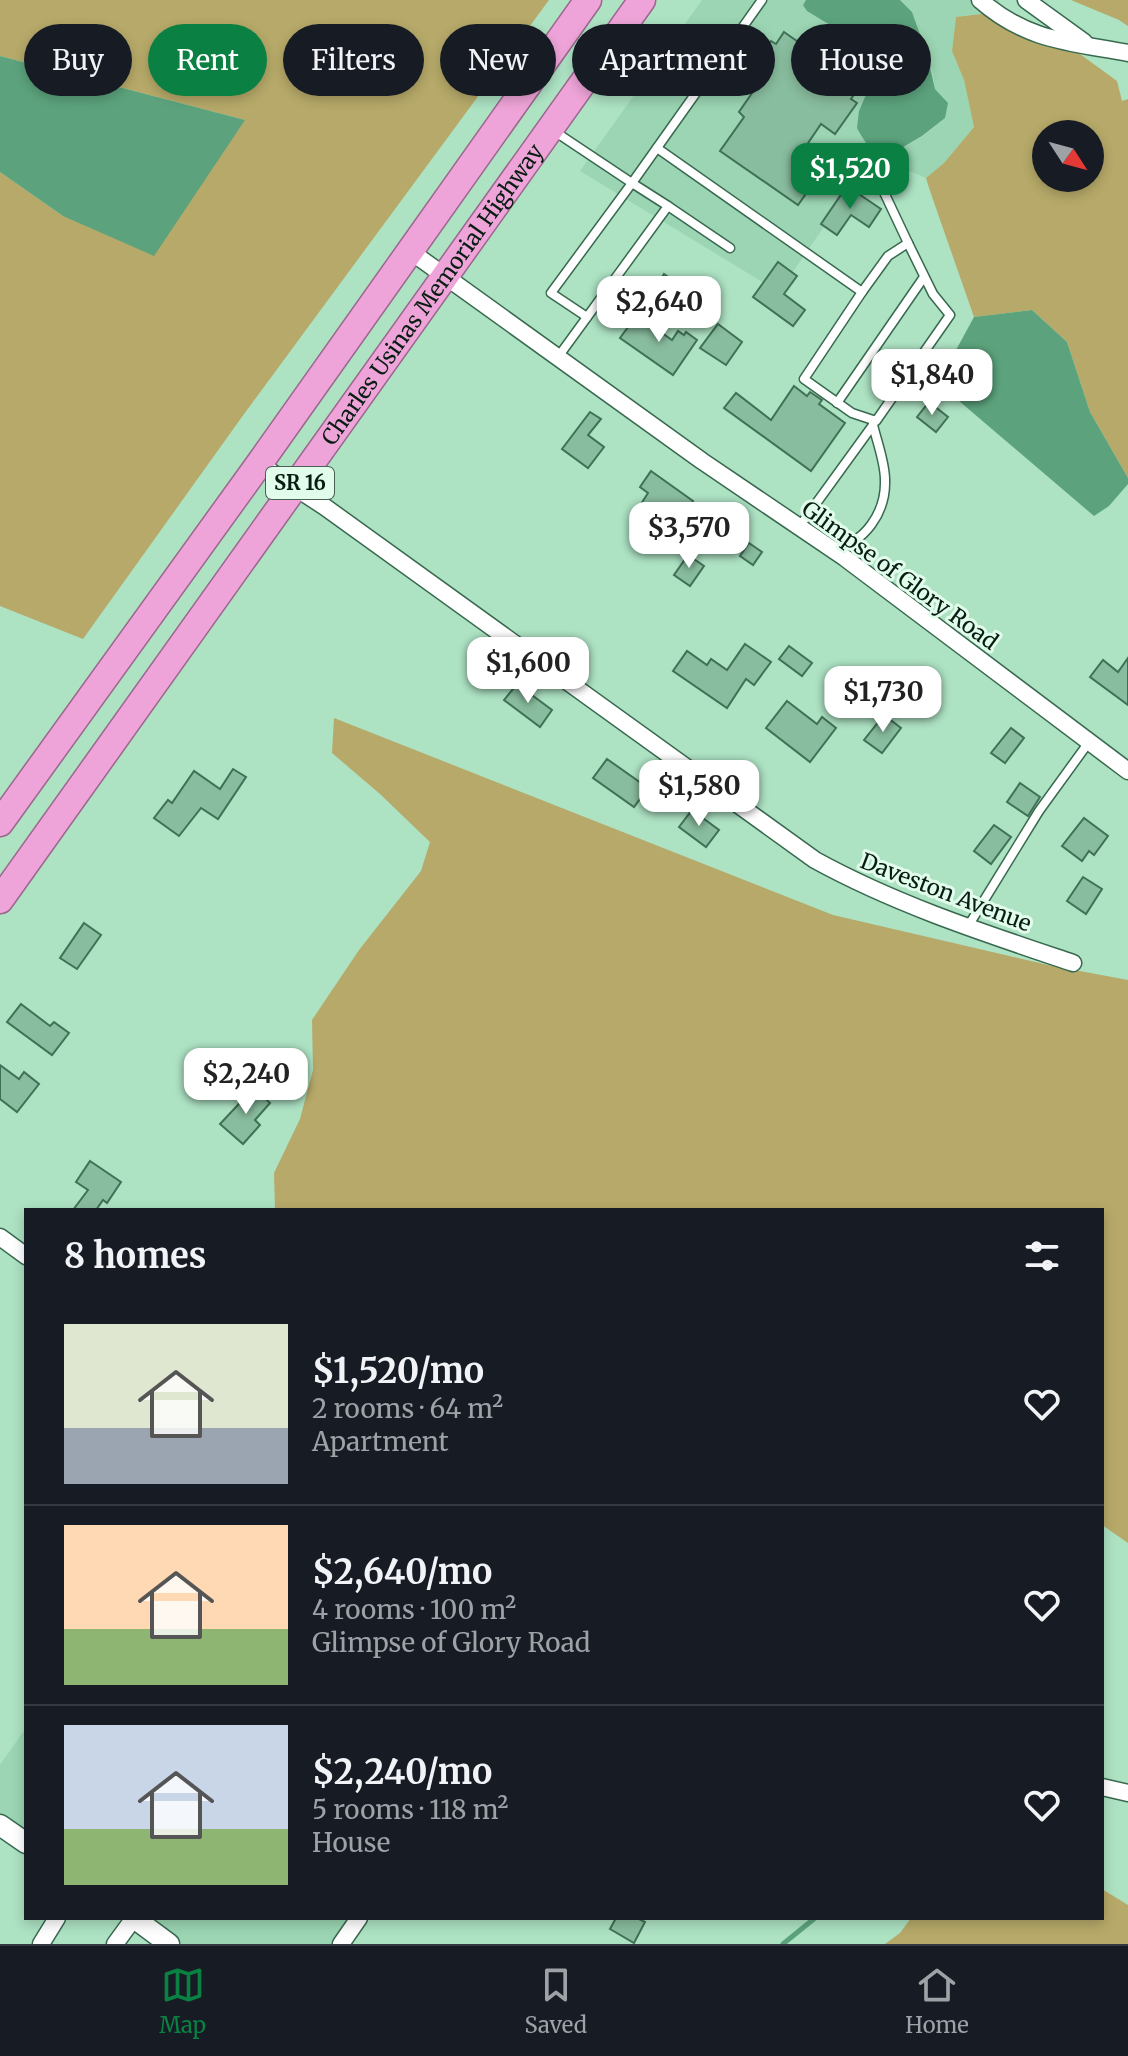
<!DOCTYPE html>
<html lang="en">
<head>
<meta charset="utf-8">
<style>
  body { margin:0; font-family:Merriweather,serif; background:#20242c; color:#f1f3f6; height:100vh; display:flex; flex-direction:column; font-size:30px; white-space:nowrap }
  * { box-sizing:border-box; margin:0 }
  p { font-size:26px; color:#9ea1a6 }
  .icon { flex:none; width:44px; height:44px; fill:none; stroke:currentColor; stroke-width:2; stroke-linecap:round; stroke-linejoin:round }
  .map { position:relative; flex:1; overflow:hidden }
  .panel { position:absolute; left:24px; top:1208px; width:1080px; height:712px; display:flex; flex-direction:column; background:#171b24; border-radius:0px; box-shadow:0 4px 12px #0003 }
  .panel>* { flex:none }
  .top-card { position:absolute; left:24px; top:24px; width:1080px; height:72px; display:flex; gap:16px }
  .needle { width:52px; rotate:126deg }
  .tools { position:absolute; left:1032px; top:120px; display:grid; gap:16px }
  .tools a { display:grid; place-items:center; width:72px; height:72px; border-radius:50%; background:#171b24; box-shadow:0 4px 12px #0003; font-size:40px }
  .price { position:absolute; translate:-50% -68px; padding:0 18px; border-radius:16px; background:#fff; color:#222; font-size:26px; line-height:52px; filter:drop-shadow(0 2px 4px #0008) }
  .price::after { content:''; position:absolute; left:50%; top:48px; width:24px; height:18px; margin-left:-12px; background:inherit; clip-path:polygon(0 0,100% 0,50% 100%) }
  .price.current { background:#0b8043; color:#fff }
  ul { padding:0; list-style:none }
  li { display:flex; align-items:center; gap:24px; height:200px; padding:0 40px }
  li+li { border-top:2px solid #363941 }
  li span { display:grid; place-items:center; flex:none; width:224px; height:160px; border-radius:0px; color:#555 }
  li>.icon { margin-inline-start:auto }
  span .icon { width:96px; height:96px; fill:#fffc; stroke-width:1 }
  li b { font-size:34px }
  h2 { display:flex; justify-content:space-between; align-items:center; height:96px; padding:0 40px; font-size:34px }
  .pill { padding:0 28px; border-radius:36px; background:#171b24; box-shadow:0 4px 12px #0003; font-size:28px; line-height:72px }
  .pill.current { background:#0b8043; color:#fff }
  .tabs { display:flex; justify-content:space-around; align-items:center; height:112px; border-top:2px solid #363941; background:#171b24; font-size:22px; color:#9ea1a6 }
  .tabs a { display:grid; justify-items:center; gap:4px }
  .tabs .current { color:#0b8043 }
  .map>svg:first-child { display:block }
  .built { fill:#9bd5b3 }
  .green { fill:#b6a969; fill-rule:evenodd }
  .water { fill:#5ca37d }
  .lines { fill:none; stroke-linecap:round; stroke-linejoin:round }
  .stream { stroke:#5ca37d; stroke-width:5 }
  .building { fill:#89bd9f; stroke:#407156; stroke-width:2 }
  .service-casing { stroke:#38694f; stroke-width:11 }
  .minor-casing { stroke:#38694f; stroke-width:19 }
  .tertiary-casing { stroke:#38694f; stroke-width:23 }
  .trunk-casing { stroke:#9b668d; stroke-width:29 }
  .service { stroke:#fff; stroke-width:8 }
  .minor { stroke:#fff; stroke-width:16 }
  .tertiary { stroke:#fff; stroke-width:20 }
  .trunk { stroke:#eea4d8; stroke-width:26 }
  .labels { text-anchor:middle; stroke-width:6; stroke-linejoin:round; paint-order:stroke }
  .shield { fill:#e2fcec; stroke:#496053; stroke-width:2 }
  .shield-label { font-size:20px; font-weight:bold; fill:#081d12 }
  .street-label { font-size:22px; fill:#081d12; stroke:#e2fcec }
</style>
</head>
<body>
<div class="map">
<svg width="1128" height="1944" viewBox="0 0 1128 1944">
  <rect width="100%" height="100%" fill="#ade2c3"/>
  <!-- built -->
  <g class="built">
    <path d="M702 0H806L803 5 842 34 863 44 869 58V72L868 90 859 111V133L866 138 871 153 881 160 923 136 945 118 944 98 935 89 933 73 912 12 900 0H999L998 12 956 17 952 51 964 80 974 127 944 163 926 178 900 167 856 194 830 218 779 292 580 171Z"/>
    <path d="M26 1728V1834L0 1815V1765Z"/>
    <path d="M147 1918H351L332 1944H182Z"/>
  </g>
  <!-- green -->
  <g class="green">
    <path d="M0 0H549L244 414 83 639 0 606V172L63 216 245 120 0 56Z"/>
    <path d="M1071 0H1128V26L1119 20Z"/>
    <path d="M998 12 1027 39 1062 41 1117 81 1122 101 1128 99V478L1090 412 1067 342 1032 310 974 317 930 191 926 178 944 163 974 127 964 80 952 51 956 17ZM1046 134H1090V178H1046Z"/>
    <path d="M334 718 833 915 1048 965 1128 980V1543L1102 1525V1210H275L274 1173 300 1119 313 1070 312 1020 359 950 421 871 430 842 380 794 332 753Z"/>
    <path d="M1102 1889 1128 1905V1944H885L900 1933 911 1918H1102Z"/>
  </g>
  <!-- water -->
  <g class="water">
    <path d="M806 0H900L912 12 927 54 935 89 948 103 945 118 922 136 881 160C873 154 861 136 857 128L859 111 868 90 869 58 863 45 807 11 803 5Z"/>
    <path d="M0 56 245 120 154 256 63 216 0 172Z"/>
    <path d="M1032 310 1067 342 1090 412 1128 478V484L1109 506 1094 516 938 383 974 317Z"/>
  </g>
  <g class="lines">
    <!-- stream -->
    <path class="stream" d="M783 1944 815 1918"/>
  </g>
  <!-- building -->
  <g class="building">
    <path d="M784 32 807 48 811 40 843 62 839 68 861 84 851 99 857 103 835 134 821 124 800 155 822 171 798 205 720 151 744 117 739 112 761 80 749 72 771 41 776 44Z"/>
    <path d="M847 186 881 209 869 227 851 215 837 235 821 224Z"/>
    <path d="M778 262 797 276 784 294 805 310 793 326 753 297Z"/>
    <path d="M664 274 697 297 690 307 658 284Z"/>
    <path d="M637 315 672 340 678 331 684 335 686 332 697 340 673 375 620 338Z"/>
    <path d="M718 324 742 342 726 365 700 348Z"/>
    <path d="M794 386 807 396 810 392 822 400 819 404 845 423 811 471 724 408 736 393 771 420Z"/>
    <path d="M929 402 948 417 936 432 917 417Z"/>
    <path d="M590 412 601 419 588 435 604 447 588 468 562 449Z"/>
    <path d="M651 471 693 501 674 528 641 504 648 493 640 487Z"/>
    <path d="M749 543 762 552 753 565 740 556Z"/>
    <path d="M688 555 704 566 690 586 674 575Z"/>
    <path d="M745 644 771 662 754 685 746 679 727 708 673 671 687 651 707 665 711 659 727 670Z"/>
    <path d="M789 646 812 663 802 676 779 659Z"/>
    <path d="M1128 658V705L1090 677 1103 660 1118 672Z"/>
    <path d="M517 684 552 710 540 727 504 700Z"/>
    <path d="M787 701 817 724 822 717 836 728 810 762 766 728Z"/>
    <path d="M884 715 901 728 882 753 864 740Z"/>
    <path d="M1011 728 1024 738 1005 763 991 753Z"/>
    <path d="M607 759 648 788 634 807 593 778Z"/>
    <path d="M233 769 246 777 218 819 201 808 179 836 154 818 168 800 172 803 194 771 220 789Z"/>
    <path d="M1020 783 1040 797 1028 816 1007 802Z"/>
    <path d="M692 810 719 830 706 847 679 827Z"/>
    <path d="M1084 818 1108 836 1094 855 1089 851 1082 861 1062 846Z"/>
    <path d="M994 825 1011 837 991 864 974 851Z"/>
    <path d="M1083 877 1102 889 1086 914 1067 901Z"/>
    <path d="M84 923 101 935 77 969 60 958Z"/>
    <path d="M21 1004 50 1026 54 1022 69 1033 52 1055 7 1022Z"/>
    <path d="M0 1065 19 1079 24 1072 39 1084 17 1112 0 1099Z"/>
    <path d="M254 1088 270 1103 255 1120 260 1125 243 1144 220 1124Z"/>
    <path d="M90 1161 121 1182 107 1203 103 1200 96 1210H73L88 1190 76 1182Z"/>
    <path d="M616 1918H637L645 1922 634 1943 610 1929Z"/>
  </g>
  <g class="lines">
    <!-- service casing -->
    <g class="service-casing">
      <g id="service">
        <path d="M554 131 632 183 551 293 587 317"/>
        <path d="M657 148 862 292 888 256 908 243 882 188 846 155"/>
        <path d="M668 206 730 248"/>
        <path d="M862 292 804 379 852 413 876 421 950 315 933 294 908 243"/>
        <path d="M558 357 668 206 632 183 762 0"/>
        <path d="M837 403 924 277"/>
        <path d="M799 527 873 425"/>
        <path d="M833 548C865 544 886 512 885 480 885 462 877 442 873 425"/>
        <path d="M967 928 1039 811 1089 742"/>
      </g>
    </g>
    <!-- minor casing -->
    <g class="minor-casing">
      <g id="minor">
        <path d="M980 0C1027 41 1069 42 1128 53"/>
        <path d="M1026 0 1084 42"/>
        <path d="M410 251 702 461 845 558 1128 771"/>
        <path d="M259 464 325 507 815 860C897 905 984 933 1073 963"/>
        <path d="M0 1237 26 1256"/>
        <path d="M1102 1787 1128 1793"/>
        <path d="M41 1944 57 1918"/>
        <path d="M115 1944 134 1918"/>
        <path d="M341 1944 359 1918"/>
      </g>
    </g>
    <!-- tertiary casing -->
    <g class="tertiary-casing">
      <g id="tertiary">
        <path d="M0 1825 26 1843"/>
        <path d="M134 1918 169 1944"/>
      </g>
    </g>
    <!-- trunk casing -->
    <g class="trunk-casing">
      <g id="trunk">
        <path d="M0 823 259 464 588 0"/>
        <path id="s1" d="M0 900 642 0"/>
      </g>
    </g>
    <!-- service -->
    <use href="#service" class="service"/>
    <!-- minor -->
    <use href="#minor" class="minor"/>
    <!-- tertiary -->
    <use href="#tertiary" class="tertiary"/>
    <!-- trunk -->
    <use href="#trunk" class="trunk"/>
  </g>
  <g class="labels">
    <!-- shield labels -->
    <rect class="shield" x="266" y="467" width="68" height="32" rx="6"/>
    <g class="shield-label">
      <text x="300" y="490">SR 16</text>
    </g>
    <!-- street labels -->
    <g class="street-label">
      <text dy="8" stroke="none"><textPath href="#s1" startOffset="744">Charles Usinas Memorial Highway</textPath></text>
      <text transform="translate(900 575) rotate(36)" y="8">Glimpse of Glory Road</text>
      <text transform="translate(946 892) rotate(21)" y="8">Daveston Avenue</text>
    </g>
  </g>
</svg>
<div class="tools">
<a><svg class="needle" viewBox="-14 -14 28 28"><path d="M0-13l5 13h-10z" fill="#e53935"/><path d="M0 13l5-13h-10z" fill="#9ea1a6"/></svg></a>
</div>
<b class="price current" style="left:850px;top:211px">$1,520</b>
<b class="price" style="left:659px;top:344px">$2,640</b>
<b class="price" style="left:932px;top:417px">$1,840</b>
<b class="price" style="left:689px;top:570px">$3,570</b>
<b class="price" style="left:528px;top:705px">$1,600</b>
<b class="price" style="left:883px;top:734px">$1,730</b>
<b class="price" style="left:699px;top:828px">$1,580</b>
<b class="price" style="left:246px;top:1116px">$2,240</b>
<div class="top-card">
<a class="pill">Buy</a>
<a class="pill current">Rent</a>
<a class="pill">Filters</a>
<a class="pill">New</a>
<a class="pill">Apartment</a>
<a class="pill">House</a>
</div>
<section class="panel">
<h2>8 homes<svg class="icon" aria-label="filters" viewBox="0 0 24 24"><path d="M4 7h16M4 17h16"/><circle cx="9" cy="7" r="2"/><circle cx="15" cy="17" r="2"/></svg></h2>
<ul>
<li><span style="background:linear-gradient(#dfe7d0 65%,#9aa5b1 0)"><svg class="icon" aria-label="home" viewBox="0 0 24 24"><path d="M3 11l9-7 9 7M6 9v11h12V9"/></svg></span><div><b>$1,520/mo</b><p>2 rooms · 64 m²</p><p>Apartment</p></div><svg class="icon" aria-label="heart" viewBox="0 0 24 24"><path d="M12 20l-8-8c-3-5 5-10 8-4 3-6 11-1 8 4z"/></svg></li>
<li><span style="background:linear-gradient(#ffd9b3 65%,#8fb573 0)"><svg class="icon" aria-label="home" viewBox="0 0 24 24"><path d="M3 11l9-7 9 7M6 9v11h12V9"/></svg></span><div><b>$2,640/mo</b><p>4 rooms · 100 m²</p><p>Glimpse of Glory Road</p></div><svg class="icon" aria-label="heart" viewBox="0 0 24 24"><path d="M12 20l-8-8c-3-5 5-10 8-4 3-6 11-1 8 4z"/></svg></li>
<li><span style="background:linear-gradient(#c9d6e8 65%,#8fb573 0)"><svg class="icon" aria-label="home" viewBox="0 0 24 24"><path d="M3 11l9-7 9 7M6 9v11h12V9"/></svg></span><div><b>$2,240/mo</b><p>5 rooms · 118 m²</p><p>House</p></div><svg class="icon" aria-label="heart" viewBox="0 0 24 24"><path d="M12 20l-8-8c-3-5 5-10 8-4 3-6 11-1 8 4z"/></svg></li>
</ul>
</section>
</div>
<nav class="tabs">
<a class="current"><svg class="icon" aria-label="map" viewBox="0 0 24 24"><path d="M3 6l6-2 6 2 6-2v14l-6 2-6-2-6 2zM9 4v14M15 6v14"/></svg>Map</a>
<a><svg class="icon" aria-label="saved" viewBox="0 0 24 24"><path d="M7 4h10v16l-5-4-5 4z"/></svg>Saved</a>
<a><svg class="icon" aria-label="home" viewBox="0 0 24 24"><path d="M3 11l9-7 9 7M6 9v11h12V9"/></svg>Home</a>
</nav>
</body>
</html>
